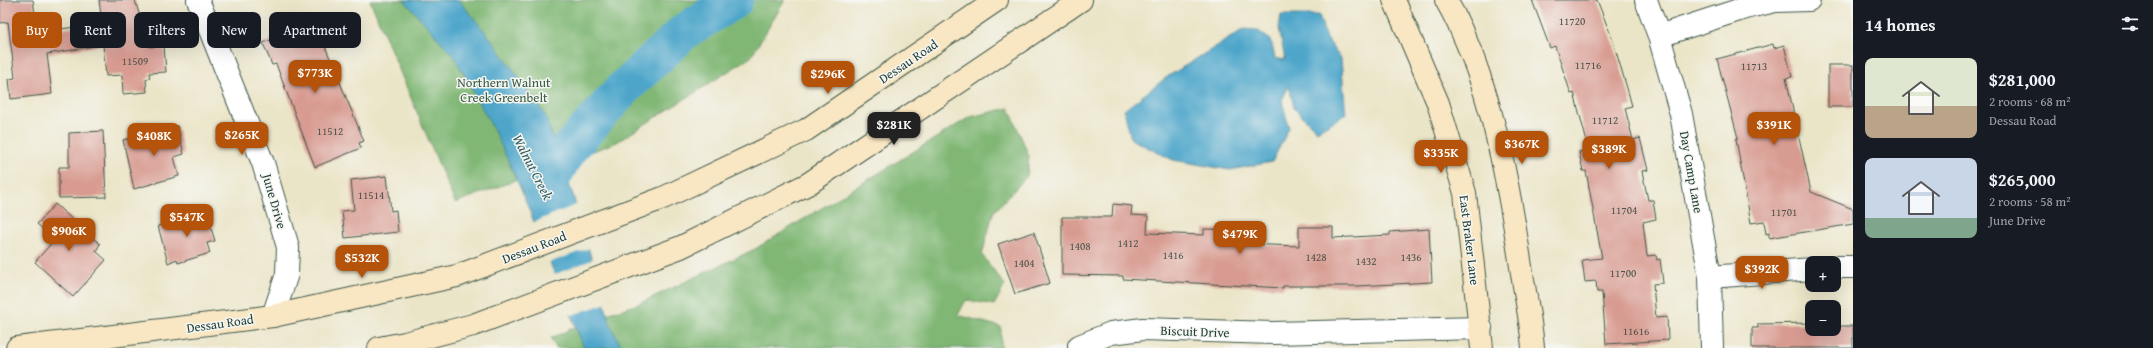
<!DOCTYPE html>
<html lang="en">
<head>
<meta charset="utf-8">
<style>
  body { margin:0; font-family:"Gentium Book Plus",serif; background:#20242c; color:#f1f3f6; height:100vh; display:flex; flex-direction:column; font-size:15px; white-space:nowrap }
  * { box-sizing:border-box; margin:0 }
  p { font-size:13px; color:#9ea1a6 }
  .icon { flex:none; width:22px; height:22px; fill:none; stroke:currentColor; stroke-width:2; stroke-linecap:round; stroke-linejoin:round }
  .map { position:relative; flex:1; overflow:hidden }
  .sheet { display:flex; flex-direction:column; background:#171b24; width:300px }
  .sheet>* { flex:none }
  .banner { position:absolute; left:12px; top:12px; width:380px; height:36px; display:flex; gap:8px }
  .buttons { position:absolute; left:1805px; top:256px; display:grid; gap:8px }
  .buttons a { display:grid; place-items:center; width:36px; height:36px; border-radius:8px; background:#171b24; box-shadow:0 4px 16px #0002; font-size:20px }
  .price { position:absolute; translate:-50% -34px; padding:0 9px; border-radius:8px; background:#b45309; color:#fff; font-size:13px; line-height:26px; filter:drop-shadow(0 1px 2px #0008) }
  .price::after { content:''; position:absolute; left:50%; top:24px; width:12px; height:9px; margin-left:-6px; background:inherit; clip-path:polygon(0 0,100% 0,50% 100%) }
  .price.active { background:#222; color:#fff }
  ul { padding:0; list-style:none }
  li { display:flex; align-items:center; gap:12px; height:100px; padding:0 12px }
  li span { display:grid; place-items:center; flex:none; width:112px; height:80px; border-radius:8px; color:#555 }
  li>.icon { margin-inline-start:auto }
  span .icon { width:48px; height:48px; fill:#fffc; stroke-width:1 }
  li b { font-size:17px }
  h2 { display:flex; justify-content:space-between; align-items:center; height:48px; padding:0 12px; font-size:17px }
  .pill { padding:0 14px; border-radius:8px; background:#171b24; box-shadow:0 4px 16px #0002; font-size:14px; line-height:36px }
  .pill.active { background:#b45309; color:#fff }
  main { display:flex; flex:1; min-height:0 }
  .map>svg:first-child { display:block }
  .forest { fill:#80b774; stroke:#507a54 }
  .water { fill:#4da6ca; stroke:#36727f }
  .pier { fill:#ebe5c8 }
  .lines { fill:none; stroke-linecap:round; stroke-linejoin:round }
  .river { stroke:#4da6ca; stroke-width:37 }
  .building { fill:#d89b91 }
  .street-casing { stroke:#3e564a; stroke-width:24 }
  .secondary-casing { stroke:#3e564a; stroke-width:24 }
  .street { stroke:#fff; stroke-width:22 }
  .secondary { stroke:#f9e7c3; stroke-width:22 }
  .labels { text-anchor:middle; stroke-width:3; stroke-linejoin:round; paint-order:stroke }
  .number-label { font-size:11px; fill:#4d544b }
  .street-label { font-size:13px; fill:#1f3d34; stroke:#f6f6f2 }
  .park-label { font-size:13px; fill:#395c45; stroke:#f6f6f2 }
  .water-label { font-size:14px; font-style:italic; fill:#2d5c61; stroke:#f6f6f2 }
</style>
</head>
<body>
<main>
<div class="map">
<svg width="1853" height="348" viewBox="0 0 1853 348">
  <rect width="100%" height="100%" fill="#f6f6f2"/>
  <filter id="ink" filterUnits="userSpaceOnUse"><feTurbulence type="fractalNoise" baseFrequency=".025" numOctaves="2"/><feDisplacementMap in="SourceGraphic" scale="8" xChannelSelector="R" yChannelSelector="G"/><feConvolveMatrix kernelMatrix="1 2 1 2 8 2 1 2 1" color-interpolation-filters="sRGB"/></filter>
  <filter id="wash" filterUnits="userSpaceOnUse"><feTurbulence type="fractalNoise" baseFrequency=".012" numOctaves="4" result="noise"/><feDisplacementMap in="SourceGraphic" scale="16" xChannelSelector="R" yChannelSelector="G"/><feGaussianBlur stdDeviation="0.9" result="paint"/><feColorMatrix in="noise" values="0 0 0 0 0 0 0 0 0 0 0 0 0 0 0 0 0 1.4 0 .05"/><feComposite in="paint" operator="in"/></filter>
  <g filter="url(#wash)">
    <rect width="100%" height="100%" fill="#ebe5c8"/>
    <!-- forest -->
    <g class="forest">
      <path d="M370 0H785L751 57 617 142 455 203Z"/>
      <path d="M1009 108 1029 156 1027 176 993 213 982 255 1005 285 994 305 966 300 958 315 1001 327V348H556L551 338 600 316 636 305 755 249 970 117Z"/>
    </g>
    <!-- water -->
    <g class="water">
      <path d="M404 0H459L494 43 545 115 573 195 611 326 622 348H584L522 192 496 134 454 56Z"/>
      <path d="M1281 15H1319L1326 37 1341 59 1346 114 1317 131 1294 108 1289 86 1282 100 1289 128 1272 162 1230 170 1173 160 1131 139 1124 110 1167 77 1244 29 1257 30 1271 40 1275 58 1285 60 1279 28Z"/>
    </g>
    <!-- pier -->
    <g class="pier">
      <path d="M578 204 590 248 548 263 532 223Z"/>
      <path d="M594 259 607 303 569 316 553 275Z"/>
    </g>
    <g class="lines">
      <!-- river -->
      <path class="river" d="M546 188 568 150 624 88 685 31 735 0"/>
    </g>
    <g id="blocks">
      <!-- building -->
      <g class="building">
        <path d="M0 0H33L36 22 47 21 48 31 102 23 99 0H135L149 47 164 46 166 72 149 73 150 78 146 79 147 92 123 94 122 75 106 76 103 45 47 54 52 94 11 99 9 79 15 78 8 22 0 23Z"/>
        <path d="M1532 0H1597L1612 38 1627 88 1632 106 1625 108 1633 140 1640 138 1648 170 1642 171 1648 200H1653L1656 219 1643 222 1647 256 1656 255 1657 260 1660 259 1663 283 1653 284 1656 318 1667 317 1668 340 1606 344 1602 292H1597L1596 281 1585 282 1582 260 1602 258 1586 171H1583L1579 152 1589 150 1574 93 1571 94 1555 46 1550 48Z"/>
        <path d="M315 22 364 141 359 143 361 148 315 167 276 64 272 65 263 43Z"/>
        <path d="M1773 44 1774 48 1784 45 1792 77 1786 78 1811 192 1853 209V224L1769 238V233L1766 234 1764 221 1751 223 1736 139 1738 138 1717 59Z"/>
        <rect x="1828" y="65" width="25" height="42"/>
        <path d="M177 126 184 154 174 157 179 176 134 189 123 140Z"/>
        <path d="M103 131 106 197 59 198V167H69V133Z"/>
        <path d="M387 176 391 211 396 210 398 232 345 238 342 211 354 210 351 180Z"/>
        <path d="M55 204 100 244 96 251 106 260 73 297 35 262 55 239 37 224Z"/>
        <path d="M1113 204 1132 206 1131 215 1148 216 1147 233 1204 235V229L1243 230V244L1299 246V227H1333V238L1390 235V232L1429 229 1432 282 1357 286H1283V288L1123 279V276L1062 275V217H1112Z"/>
        <path d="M206 211 215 241 207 243 210 253 178 263 177 259 168 263 158 226Z"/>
        <path d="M1034 232 1050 283 1015 294 998 244Z"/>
        <path d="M1812 323V329H1834V323H1837V326H1853V348H1752V328H1758V324Z"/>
      </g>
    </g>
  </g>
  <g filter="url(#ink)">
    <use href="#blocks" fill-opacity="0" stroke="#3e564a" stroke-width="1"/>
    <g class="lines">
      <!-- street casing -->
      <g class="street-casing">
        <g id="street">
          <path d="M198 0 263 163 288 247 287 274 273 316"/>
          <path d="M1646 0 1659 36 1681 114 1710 277 1712 348"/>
          <path d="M1659 36 1745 8 1775 1 1809 0"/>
          <path d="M1834 267H1853"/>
          <path d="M1710 277 1812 269"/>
          <path d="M1079 346 1111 333 1143 329 1273 333 1481 328"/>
        </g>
      </g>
      <!-- secondary casing -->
      <g class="secondary-casing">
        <g id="secondary">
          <path d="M1394 0 1438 103 1465 193 1482 348"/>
          <path d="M1446 0C1490 77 1508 180 1521 267 1525 294 1531 321 1533 348"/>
          <path d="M17 348 273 316 457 276 663 198 806 130 997 0"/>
          <path d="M379 348 405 343 473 325 681 247 808 184 1081 0"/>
        </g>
      </g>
      <!-- street -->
      <use href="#street" class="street"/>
      <!-- secondary -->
      <use href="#secondary" class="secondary"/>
    </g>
  </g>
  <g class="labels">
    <!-- number labels -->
    <g class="number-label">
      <text x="1572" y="25">11720</text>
      <text x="135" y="65">11509</text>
      <text x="1588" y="69">11716</text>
      <text x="1754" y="70">11713</text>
      <text x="1605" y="124">11712</text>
      <text x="330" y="135">11512</text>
      <text x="371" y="199">11514</text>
      <text x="1624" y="214">11704</text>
      <text x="1784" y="216">11701</text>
      <text x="1128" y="247">1412</text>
      <text x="1080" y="250">1408</text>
      <text x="1173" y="259">1416</text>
      <text x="1316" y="261">1428</text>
      <text x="1411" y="261">1436</text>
      <text x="1366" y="265">1432</text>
      <text x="1024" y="267">1404</text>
      <text x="1623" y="277">11700</text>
      <text x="1636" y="335">11616</text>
    </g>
    <!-- street labels -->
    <g class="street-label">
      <text transform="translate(908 61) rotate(-34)" y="5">Dessau Road</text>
      <text transform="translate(1692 172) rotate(80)" y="5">Day Camp Lane</text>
      <text transform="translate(275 201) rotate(74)" y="5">June Drive</text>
      <text transform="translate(1470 240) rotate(83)" y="5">East Braker Lane</text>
      <text transform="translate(534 247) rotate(-21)" y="5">Dessau Road</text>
      <text transform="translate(220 323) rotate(-8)" y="5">Dessau Road</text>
      <text transform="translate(1195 331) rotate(2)" y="5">Biscuit Drive</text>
    </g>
    <!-- park labels -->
    <g class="park-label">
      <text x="504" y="87">Northern Walnut<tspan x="504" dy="15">Creek Greenbelt</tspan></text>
    </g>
    <!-- water labels -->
    <g class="water-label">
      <text transform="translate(533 167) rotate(63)" y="5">Walnut Creek</text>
    </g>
  </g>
</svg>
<div class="buttons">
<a>+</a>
<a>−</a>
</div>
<b class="price" style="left:315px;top:94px">$773K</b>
<b class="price" style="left:828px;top:95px">$296K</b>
<b class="price active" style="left:894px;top:146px">$281K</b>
<b class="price" style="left:1774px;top:146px">$391K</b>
<b class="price" style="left:242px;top:156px">$265K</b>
<b class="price" style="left:154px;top:157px">$408K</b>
<b class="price" style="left:1522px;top:165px">$367K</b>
<b class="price" style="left:1609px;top:170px">$389K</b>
<b class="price" style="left:1441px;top:174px">$335K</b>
<b class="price" style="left:187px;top:238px">$547K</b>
<b class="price" style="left:69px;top:252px">$906K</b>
<b class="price" style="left:1240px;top:255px">$479K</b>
<b class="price" style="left:362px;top:279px">$532K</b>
<b class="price" style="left:1762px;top:290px">$392K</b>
<div class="banner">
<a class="pill active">Buy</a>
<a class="pill">Rent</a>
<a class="pill">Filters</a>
<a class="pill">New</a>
<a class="pill">Apartment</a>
</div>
</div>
<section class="sheet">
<h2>14 homes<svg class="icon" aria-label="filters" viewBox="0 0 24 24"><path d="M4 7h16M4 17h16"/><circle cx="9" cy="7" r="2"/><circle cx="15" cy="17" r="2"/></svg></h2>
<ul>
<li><span style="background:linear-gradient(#dfe7d0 60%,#b9a48a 0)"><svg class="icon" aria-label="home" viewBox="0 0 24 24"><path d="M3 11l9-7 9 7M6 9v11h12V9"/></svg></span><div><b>$281,000</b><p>2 rooms · 68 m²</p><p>Dessau Road</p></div></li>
<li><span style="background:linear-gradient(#c9d6e8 75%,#7fa58c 0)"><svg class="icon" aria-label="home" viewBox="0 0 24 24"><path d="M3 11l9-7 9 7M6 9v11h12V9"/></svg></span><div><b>$265,000</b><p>2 rooms · 58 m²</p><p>June Drive</p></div></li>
</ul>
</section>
</main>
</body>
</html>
